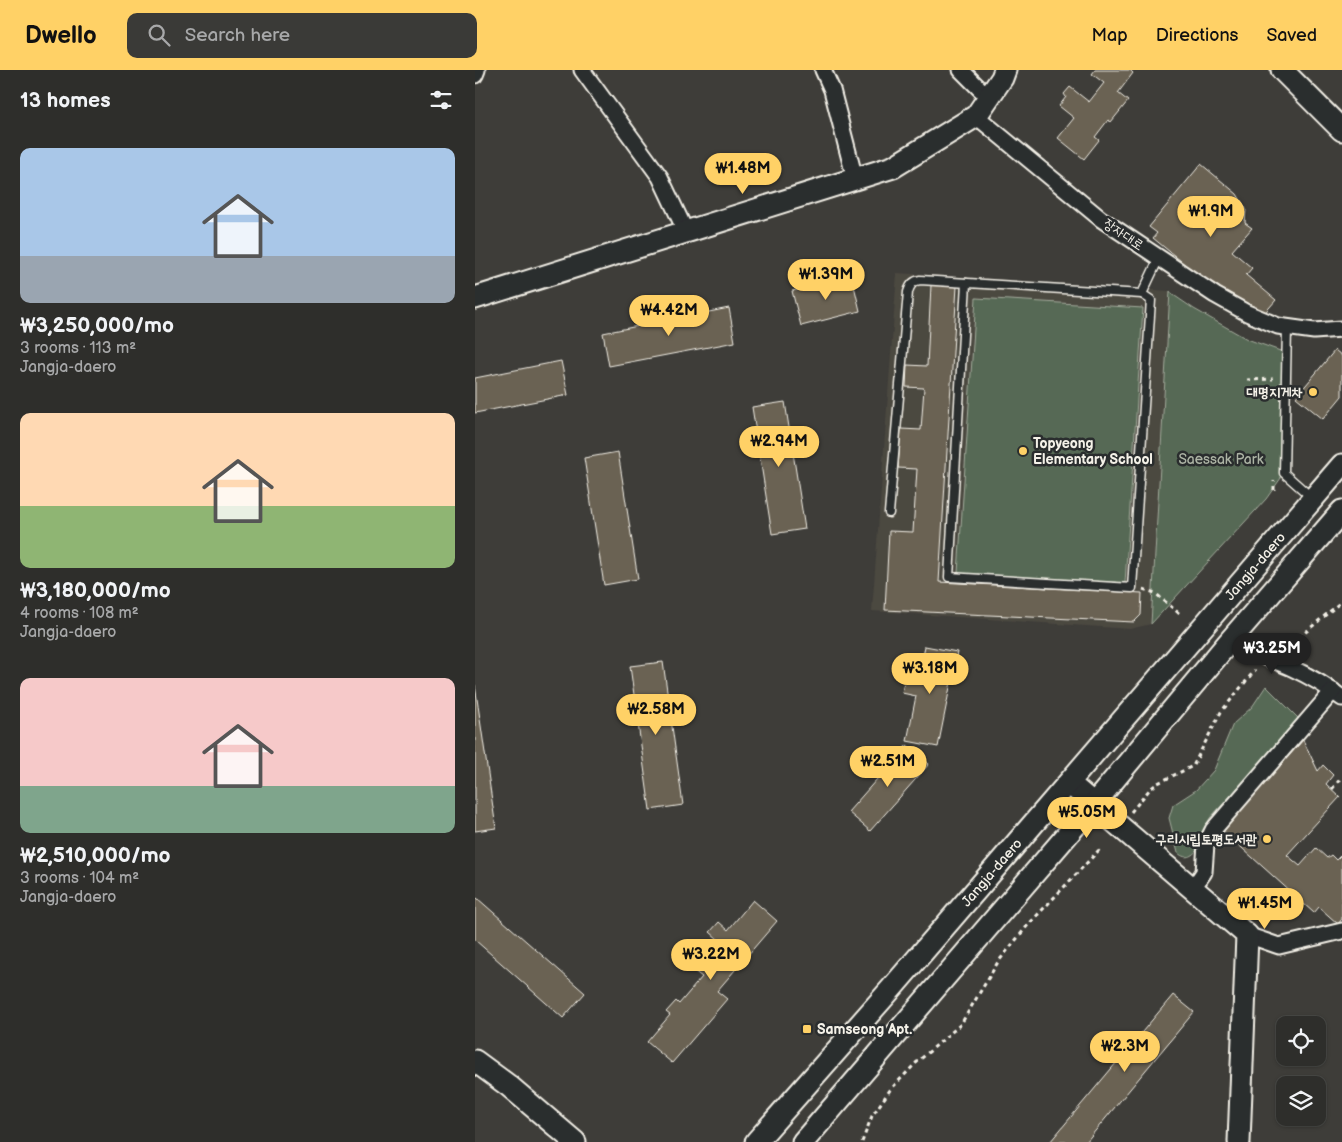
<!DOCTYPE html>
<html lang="en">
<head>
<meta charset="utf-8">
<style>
  body { margin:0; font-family:"Balsamiq Sans","Poor Story",sans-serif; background:#3a3a37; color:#f1f3f6; height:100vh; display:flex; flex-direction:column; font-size:19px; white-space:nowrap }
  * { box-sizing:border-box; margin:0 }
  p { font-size:16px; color:#a7a8a9 }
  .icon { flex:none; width:28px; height:28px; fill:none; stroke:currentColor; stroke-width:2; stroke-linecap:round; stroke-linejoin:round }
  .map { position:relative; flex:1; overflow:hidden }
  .details { display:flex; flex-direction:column; background:#2e2e2b; width:475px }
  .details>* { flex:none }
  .buttons { position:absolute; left:801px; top:946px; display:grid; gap:10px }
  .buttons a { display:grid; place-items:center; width:50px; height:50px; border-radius:10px; background:#2e2e2b; box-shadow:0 1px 4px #0004,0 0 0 1px #494a47; font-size:25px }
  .price { position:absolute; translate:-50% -42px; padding:0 11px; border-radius:18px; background:#ffd166; color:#111; font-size:16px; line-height:32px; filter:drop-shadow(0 1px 2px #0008) }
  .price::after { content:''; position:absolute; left:50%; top:30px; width:15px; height:11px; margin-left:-8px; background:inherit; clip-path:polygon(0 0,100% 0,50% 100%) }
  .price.active { background:#222; color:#fff }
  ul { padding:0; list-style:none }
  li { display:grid; align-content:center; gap:10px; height:265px; padding:0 20px }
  li span { display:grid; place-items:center; height:155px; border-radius:10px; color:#555 }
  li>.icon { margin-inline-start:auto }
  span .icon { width:90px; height:90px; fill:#fffc; stroke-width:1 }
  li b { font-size:21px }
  h2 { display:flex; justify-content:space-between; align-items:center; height:60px; padding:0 20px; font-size:21px }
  header { display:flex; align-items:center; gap:30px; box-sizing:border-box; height:70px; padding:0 25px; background:#ffd166; color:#111 }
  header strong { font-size:24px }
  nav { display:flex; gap:28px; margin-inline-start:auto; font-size:18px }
  .search { width:350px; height:45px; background:#3a3a37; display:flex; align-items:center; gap:12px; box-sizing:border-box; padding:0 18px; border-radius:10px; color:#a7a8a9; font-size:19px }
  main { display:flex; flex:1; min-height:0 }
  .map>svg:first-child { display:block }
  .built { fill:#4c4841 }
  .green { fill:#566954; stroke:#a5ad9e }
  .building { fill:#6b6253; stroke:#f4f1e8 }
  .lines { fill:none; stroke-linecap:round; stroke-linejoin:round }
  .lane-casing { stroke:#f4f1e8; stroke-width:11 }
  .street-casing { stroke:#f4f1e8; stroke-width:19 }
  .secondary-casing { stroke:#f4f1e8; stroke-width:25 }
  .path { stroke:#f4f1e8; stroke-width:3; stroke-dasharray:4 4; stroke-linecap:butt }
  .lane { stroke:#2a2d2e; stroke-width:8 }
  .street { stroke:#2a2d2e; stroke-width:15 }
  .secondary { stroke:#2a2d2e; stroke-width:21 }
  .poi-dot { fill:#ffd166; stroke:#2a2d2e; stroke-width:2 }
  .labels { text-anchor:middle; stroke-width:5; stroke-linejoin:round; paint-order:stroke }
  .street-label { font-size:14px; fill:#f4f1e8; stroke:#2a2d2e }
  .poi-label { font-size:14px; font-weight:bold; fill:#f4f1e8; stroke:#2a2d2e; text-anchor:end }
  .park-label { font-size:14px; fill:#adb4a5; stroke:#2a2d2e }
</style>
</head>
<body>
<header>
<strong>Dwello</strong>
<div class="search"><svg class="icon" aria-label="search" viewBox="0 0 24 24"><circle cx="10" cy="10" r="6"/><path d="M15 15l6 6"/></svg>Search here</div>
<nav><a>Map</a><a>Directions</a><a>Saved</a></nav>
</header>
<main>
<section class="details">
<h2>13 homes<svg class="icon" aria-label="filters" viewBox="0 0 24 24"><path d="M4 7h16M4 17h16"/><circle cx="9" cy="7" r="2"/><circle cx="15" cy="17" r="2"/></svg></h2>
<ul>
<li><span style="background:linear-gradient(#a9c7e8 70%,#9aa5b1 0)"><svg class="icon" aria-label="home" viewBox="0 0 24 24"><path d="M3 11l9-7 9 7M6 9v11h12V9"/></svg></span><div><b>₩3,250,000/mo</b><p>3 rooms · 113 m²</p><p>Jangja-daero</p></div></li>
<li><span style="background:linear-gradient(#ffd9b3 60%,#8fb573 0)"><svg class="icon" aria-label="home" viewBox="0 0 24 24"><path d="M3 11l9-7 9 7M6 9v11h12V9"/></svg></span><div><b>₩3,180,000/mo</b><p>4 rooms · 108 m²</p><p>Jangja-daero</p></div></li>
<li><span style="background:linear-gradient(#f6c9c9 70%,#7fa58c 0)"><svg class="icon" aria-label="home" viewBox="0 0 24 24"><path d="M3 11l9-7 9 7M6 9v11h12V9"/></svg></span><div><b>₩2,510,000/mo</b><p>3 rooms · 104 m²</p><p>Jangja-daero</p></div></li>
</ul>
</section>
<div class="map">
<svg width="867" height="1072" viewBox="0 0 867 1072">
  <rect width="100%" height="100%" fill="#3e3d39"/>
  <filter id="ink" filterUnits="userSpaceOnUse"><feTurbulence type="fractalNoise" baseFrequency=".02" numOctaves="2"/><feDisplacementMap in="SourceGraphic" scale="10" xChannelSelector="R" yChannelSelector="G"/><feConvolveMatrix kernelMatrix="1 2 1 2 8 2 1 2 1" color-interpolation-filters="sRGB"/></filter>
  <g filter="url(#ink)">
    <!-- built -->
    <path class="built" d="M422 203 695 221 676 554 655 559 397 541Z"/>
    <!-- green -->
    <g class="green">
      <path d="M695 221 697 224 719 239 772 269 808 282 806 408 791 429 676 554Z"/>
      <path d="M501 228 668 238 650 513 483 503Z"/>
      <path d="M791 616 825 650 735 748 726 765 724 778C718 785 712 791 703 783L694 748 698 735 721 720 739 700 758 654 777 637Z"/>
    </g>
    <!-- building -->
    <g class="building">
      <path d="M620 0H655L658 3 643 23 653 31 636 52 633 50 620 67 624 70 609 89 583 68 599 48 584 36 591 27 589 24 595 17 614 32 629 13 617 4Z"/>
      <path d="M726 94 762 124 771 139 770 153 777 158 757 181 777 198 771 205 801 230 787 246 775 236 772 240 757 233 678 168 682 163 674 157Z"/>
      <path d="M377 207 385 241 326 256 317 221Z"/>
      <path d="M456 215 482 216 464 512 667 523 666 545 659 552 410 540 414 461 438 462 442 399 423 398 426 359 446 360 449 318 431 317 432 295 452 296Z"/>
      <path d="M254 238 260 272 134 296 128 263Z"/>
      <path d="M860 280 867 286V326L848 349 821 327Z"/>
      <path d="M86 291 93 325 0 343V308Z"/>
      <path d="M310 332 330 459 297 464 277 337Z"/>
      <path d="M143 382 163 509 129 515 109 388Z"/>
      <path d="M450 576 482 582 463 677 432 671 441 626 427 623 430 606 444 608Z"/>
      <path d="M188 592 208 735 175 740 155 596Z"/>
      <path d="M0 615 21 758 0 761Z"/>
      <path d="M828 670 843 701 848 695 858 705 851 714 865 727 812 785 825 796 841 778 852 788 856 785 861 790 867 784V849L863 854 844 837 839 843 747 760Z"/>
      <path d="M432 675 454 694 395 761 373 742Z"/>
      <path d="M2 828 110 923 88 948 0 870V830Z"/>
      <path d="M278 830 302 851 242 921 252 929 197 993 172 972 195 945 191 942 201 931 204 934 227 907 218 900 244 870 235 862 244 852 253 860Z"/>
      <path d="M698 925 719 942 611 1072H575Z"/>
    </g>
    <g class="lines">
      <!-- lane casing -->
      <g class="lane-casing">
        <g id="lane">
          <path d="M491 213 474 507 657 518 676 230 667 224"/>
          <path d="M812 258 809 403 836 427"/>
          <path d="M414 443 433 222C435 215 438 211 445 210L667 224 684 188"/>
        </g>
      </g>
      <!-- street casing -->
      <g class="street-casing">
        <g id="street">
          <path d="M107 0 185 107 211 162"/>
          <path d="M348 0 357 20 380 109"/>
          <path d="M486 0 514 28"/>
          <path d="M0 5 2 0"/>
          <path d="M501 46 626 149 740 225 772 243 803 256 839 261 867 259"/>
          <path d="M753 573C794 588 832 601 867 628"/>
          <path d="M718 818 729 802 731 774 738 760 858 621"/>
          <path d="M772 865 804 876 867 861"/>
        </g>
      </g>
      <!-- secondary casing -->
      <g class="secondary-casing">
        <g id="secondary">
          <path d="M807 0 867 60"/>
          <path d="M0 228 418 97 501 46 527 8 530 0"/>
          <path d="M594 713 772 865 764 1072"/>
          <path d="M0 991 34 1016 100 1072"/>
          <path id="s1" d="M281 1072 416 919 867 395"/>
          <path d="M328 1072 618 735 753 573 867 441"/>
        </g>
      </g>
      <!-- path -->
      <g class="path">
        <path d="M772 310 798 309"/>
        <path d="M799 420V411"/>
        <path d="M668 519 680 523 706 545"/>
        <path d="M812 578 867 531"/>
        <path d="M857 719 867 707"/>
        <path d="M656 742 675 719 683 713 718 696 746 642 780 600"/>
        <path d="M387 1072 397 1046 415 1020 441 993 486 954 523 892 553 855 625 779"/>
      </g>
      <!-- lane -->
      <use href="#lane" class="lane"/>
      <!-- street -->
      <use href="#street" class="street"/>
      <!-- secondary -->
      <use href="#secondary" class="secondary"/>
    </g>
  </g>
  <!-- markers -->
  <g class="poi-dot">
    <circle cx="838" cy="322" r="5"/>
    <circle cx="548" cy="381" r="5"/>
    <circle cx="792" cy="769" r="5"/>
    <rect x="327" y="954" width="10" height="10" rx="2.5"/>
  </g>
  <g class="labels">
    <!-- street labels -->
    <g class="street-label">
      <text transform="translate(649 164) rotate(34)" y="5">장자대로</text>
      <text dy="5" stroke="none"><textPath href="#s1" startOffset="762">Jangja-daero</textPath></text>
      <text dy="5" stroke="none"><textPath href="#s1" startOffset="358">Jangja-daero</textPath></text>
    </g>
    <!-- poi labels -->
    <g class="poi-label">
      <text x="828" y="327">대명지게차</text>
      <text x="558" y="378" text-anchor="start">Topyeong<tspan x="558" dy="16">Elementary School</tspan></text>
      <text x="782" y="774">구리시립토평도서관</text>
      <text x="342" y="964" text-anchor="start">Samseong Apt.</text>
    </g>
    <!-- park labels -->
    <g class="park-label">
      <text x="746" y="394">Saessak Park</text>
    </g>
  </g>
</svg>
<div class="buttons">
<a><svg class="icon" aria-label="locate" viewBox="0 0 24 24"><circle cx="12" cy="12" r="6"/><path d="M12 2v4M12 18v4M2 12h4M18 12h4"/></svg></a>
<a><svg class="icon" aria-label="layers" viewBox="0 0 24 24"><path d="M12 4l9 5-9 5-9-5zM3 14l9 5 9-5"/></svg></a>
</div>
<b class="price" style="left:268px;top:125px">₩1.48M</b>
<b class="price" style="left:736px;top:168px">₩1.9M</b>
<b class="price" style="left:351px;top:231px">₩1.39M</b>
<b class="price" style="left:194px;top:267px">₩4.42M</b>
<b class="price" style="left:304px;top:398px">₩2.94M</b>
<b class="price active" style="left:797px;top:605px">₩3.25M</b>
<b class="price" style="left:455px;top:625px">₩3.18M</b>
<b class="price" style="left:181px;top:666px">₩2.58M</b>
<b class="price" style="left:413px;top:718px">₩2.51M</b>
<b class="price" style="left:612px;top:769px">₩5.05M</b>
<b class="price" style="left:790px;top:860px">₩1.45M</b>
<b class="price" style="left:236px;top:911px">₩3.22M</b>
<b class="price" style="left:650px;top:1003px">₩2.3M</b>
</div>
</main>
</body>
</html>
